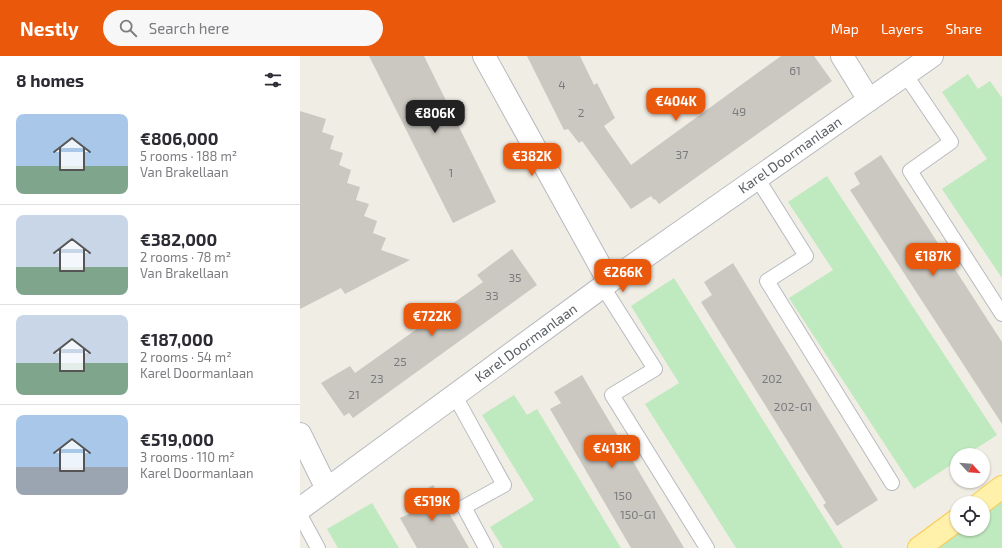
<!DOCTYPE html>
<html lang="en">
<head>
<meta charset="utf-8">
<style>
  body { margin:0; font-family:"Exo 2",sans-serif; background:#f7f7f7; color:#2b2b33; height:100vh; display:flex; flex-direction:column; font-size:15px; white-space:nowrap }
  * { box-sizing:border-box; margin:0 }
  p { font-size:13px; color:#7c7c81 }
  .icon { flex:none; width:22px; height:22px; fill:none; stroke:currentColor; stroke-width:2; stroke-linecap:round; stroke-linejoin:round }
  .map { position:relative; flex:1; overflow:hidden }
  .sheet { display:flex; flex-direction:column; background:#fff; width:300px }
  .sheet>* { flex:none }
  .needle { width:26px; rotate:116deg }
  .controls { position:absolute; left:650px; top:392px; display:grid; gap:8px }
  .controls a { display:grid; place-items:center; width:40px; height:40px; border-radius:50%; background:#fff; box-shadow:0 1px 3px #0004; font-size:20px }
  .price { position:absolute; translate:-50% -34px; padding:0 9px; border-radius:8px; background:#ea580c; color:#fff; font-size:13px; line-height:26px; filter:drop-shadow(0 1px 2px #0008) }
  .price::after { content:''; position:absolute; left:50%; top:24px; width:12px; height:9px; margin-left:-6px; background:inherit; clip-path:polygon(0 0,100% 0,50% 100%) }
  .price.selected { background:#222; color:#fff }
  ul { padding:0; list-style:none }
  li { display:flex; align-items:center; gap:12px; height:100px; padding:0 16px }
  li+li { border-top:1px solid #e1e1e2 }
  li span { display:grid; place-items:center; flex:none; width:112px; height:80px; border-radius:8px; color:#555 }
  li>.icon { margin-inline-start:auto }
  span .icon { width:48px; height:48px; fill:#fffc; stroke-width:1 }
  li b { font-size:17px }
  h2 { display:flex; justify-content:space-between; align-items:center; height:48px; padding:0 16px; font-size:17px }
  header { display:flex; align-items:center; gap:24px; box-sizing:border-box; height:56px; padding:0 20px; background:#ea580c; color:#fff }
  header strong { font-size:19px }
  nav { display:flex; gap:22px; margin-inline-start:auto; font-size:14px }
  .search { width:280px; height:36px; background:#f7f7f7; display:flex; align-items:center; gap:10px; box-sizing:border-box; padding:0 14px; border-radius:22px; color:#7c7c81; font-size:15px }
  main { display:flex; flex:1; min-height:0 }
  .map>svg:first-child { display:block }
  .green { fill:#bfe9bf }
  .building { fill:#cbc8c1 }
  .lines { fill:none; stroke-linecap:round; stroke-linejoin:round }
  .service-casing { stroke:#b7babf; stroke-width:16 }
  .minor-casing { stroke:#b7babf; stroke-width:24 }
  .primary-casing { stroke:#fbcb52; stroke-width:24 }
  .service { stroke:#fff; stroke-width:14 }
  .minor { stroke:#fff; stroke-width:22 }
  .primary { stroke:#fff1aa; stroke-width:22 }
  .labels { text-anchor:middle; stroke-width:4; stroke-linejoin:round; paint-order:stroke }
  .number-label { font-size:12px; fill:#787b7d }
  .street-label { font-size:14px; fill:#5c6166; stroke:#fff }
</style>
</head>
<body>
<header>
<strong>Nestly</strong>
<div class="search"><svg class="icon" aria-label="search" viewBox="0 0 24 24"><circle cx="10" cy="10" r="6"/><path d="M15 15l6 6"/></svg>Search here</div>
<nav><a>Map</a><a>Layers</a><a>Share</a></nav>
</header>
<main>
<section class="sheet">
<h2>8 homes<svg class="icon" aria-label="filters" viewBox="0 0 24 24"><path d="M4 7h16M4 17h16"/><circle cx="9" cy="7" r="2"/><circle cx="15" cy="17" r="2"/></svg></h2>
<ul>
<li><span style="background:linear-gradient(#a9c7e8 65%,#7fa58c 0)"><svg class="icon" aria-label="home" viewBox="0 0 24 24"><path d="M3 11l9-7 9 7M6 9v11h12V9"/></svg></span><div><b>€806,000</b><p>5 rooms · 188 m²</p><p>Van Brakellaan</p></div></li>
<li><span style="background:linear-gradient(#c9d6e8 65%,#7fa58c 0)"><svg class="icon" aria-label="home" viewBox="0 0 24 24"><path d="M3 11l9-7 9 7M6 9v11h12V9"/></svg></span><div><b>€382,000</b><p>2 rooms · 78 m²</p><p>Van Brakellaan</p></div></li>
<li><span style="background:linear-gradient(#c9d6e8 60%,#7fa58c 0)"><svg class="icon" aria-label="home" viewBox="0 0 24 24"><path d="M3 11l9-7 9 7M6 9v11h12V9"/></svg></span><div><b>€187,000</b><p>2 rooms · 54 m²</p><p>Karel Doormanlaan</p></div></li>
<li><span style="background:linear-gradient(#a9c7e8 65%,#9aa5b1 0)"><svg class="icon" aria-label="home" viewBox="0 0 24 24"><path d="M3 11l9-7 9 7M6 9v11h12V9"/></svg></span><div><b>€519,000</b><p>3 rooms · 110 m²</p><p>Karel Doormanlaan</p></div></li>
</ul>
</section>
<div class="map">
<svg width="702" height="492" viewBox="0 0 702 492">
  <rect width="100%" height="100%" fill="#f0ede4"/>
  <!-- green -->
  <g class="green">
    <path d="M668 18 678 33 690 25 702 42V222L642 133 687 103 642 36Z"/>
    <path d="M527 120 697 379 666 399H657V405L614 433 489 242 533 214 488 146Z"/>
    <path d="M374 222 543 492H436L345 348 379 327 331 250Z"/>
    <path d="M214 339 227 359 237 353 321 492H203L190 471 234 444 182 359Z"/>
    <path d="M702 441V492H633L659 473H683V455Z"/>
    <path d="M72 447 99 492H38L27 473Z"/>
  </g>
  <!-- building -->
  <g class="building">
    <path d="M69 0H124L196 146 153 167Z"/>
    <path d="M227 0H280L294 29 297 27 315 62 304 70 331 109 481 0H514L532 25 359 148 355 143 354 144 351 140 331 153 282 85 279 87 268 73 264 74Z"/>
    <path d="M0 55 26 63 22 76 34 80 30 93 43 97 39 109 51 114 47 127 60 131 56 144 69 148 64 160 77 165 73 177 86 182 81 194 110 204 45 238 41 232 0 253Z"/>
    <path d="M581 99 702 286V368L550 134 560 128 554 117Z"/>
    <path d="M212 193 237 229 53 362 49 357 44 360 21 327 50 310 55 317 183 226 177 219Z"/>
    <path d="M433 207 578 444 537 470 523 449 526 447 401 246 412 239 404 226Z"/>
    <path d="M282 319 384 492H331L250 353 261 347 254 336Z"/>
    <path d="M133 429 169 492H117L100 462 111 457 105 445Z"/>
  </g>
  <g class="lines">
    <!-- service casing -->
    <g class="service-casing">
      <g id="service">
        <path d="M605 18 651 86 610 115 702 258"/>
        <path d="M457 122 506 200 467 225 592 427"/>
        <path d="M303 231 355 313 312 339 407 492"/>
        <path d="M155 340 204 429 164 451 186 492"/>
        <path d="M0 459 18 492"/>
      </g>
    </g>
    <!-- minor casing -->
    <g class="minor-casing">
      <g id="minor">
        <path d="M184 0 309 226"/>
        <path d="M542 0 569 44"/>
        <path d="M0 378 27 433"/>
        <path d="M0 453 309 226 632 0"/>
      </g>
    </g>
    <!-- primary casing -->
    <g class="primary-casing">
      <g id="primary">
        <path d="M681 447 702 431"/>
        <path d="M619 492 657 464"/>
      </g>
    </g>
    <!-- service -->
    <use href="#service" class="service"/>
    <!-- minor -->
    <use href="#minor" class="minor"/>
    <!-- primary -->
    <use href="#primary" class="primary"/>
  </g>
  <g class="labels">
    <!-- number labels -->
    <g class="number-label">
      <text x="495" y="19">61</text>
      <text x="262" y="33">4</text>
      <text x="439" y="60">49</text>
      <text x="281" y="61">2</text>
      <text x="382" y="103">37</text>
      <text x="151" y="121">1</text>
      <text x="215" y="226">35</text>
      <text x="192" y="244">33</text>
      <text x="100" y="310">25</text>
      <text x="77" y="327">23</text>
      <text x="472" y="327">202</text>
      <text x="54" y="343">21</text>
      <text x="493" y="355">202-G1</text>
      <text x="323" y="444">150</text>
      <text x="338" y="463">150-G1</text>
    </g>
    <!-- street labels -->
    <g class="street-label">
      <text transform="translate(490 99) rotate(-35)" y="5">Karel Doormanlaan</text>
      <text transform="translate(226 287) rotate(-36)" y="5">Karel Doormanlaan</text>
    </g>
  </g>
</svg>
<div class="controls">
<a><svg class="needle" viewBox="-14 -14 28 28"><path d="M0-13l5 13h-10z" fill="#e53935"/><path d="M0 13l5-13h-10z" fill="#7c7c81"/></svg></a>
<a><svg class="icon" aria-label="locate" viewBox="0 0 24 24"><circle cx="12" cy="12" r="6"/><path d="M12 2v4M12 18v4M2 12h4M18 12h4"/></svg></a>
</div>
<b class="price" style="left:376px;top:66px">€404K</b>
<b class="price selected" style="left:135px;top:78px">€806K</b>
<b class="price" style="left:232px;top:121px">€382K</b>
<b class="price" style="left:633px;top:221px">€187K</b>
<b class="price" style="left:323px;top:237px">€266K</b>
<b class="price" style="left:132px;top:281px">€722K</b>
<b class="price" style="left:312px;top:413px">€413K</b>
<b class="price" style="left:132px;top:466px">€519K</b>
</div>
</main>
</body>
</html>
